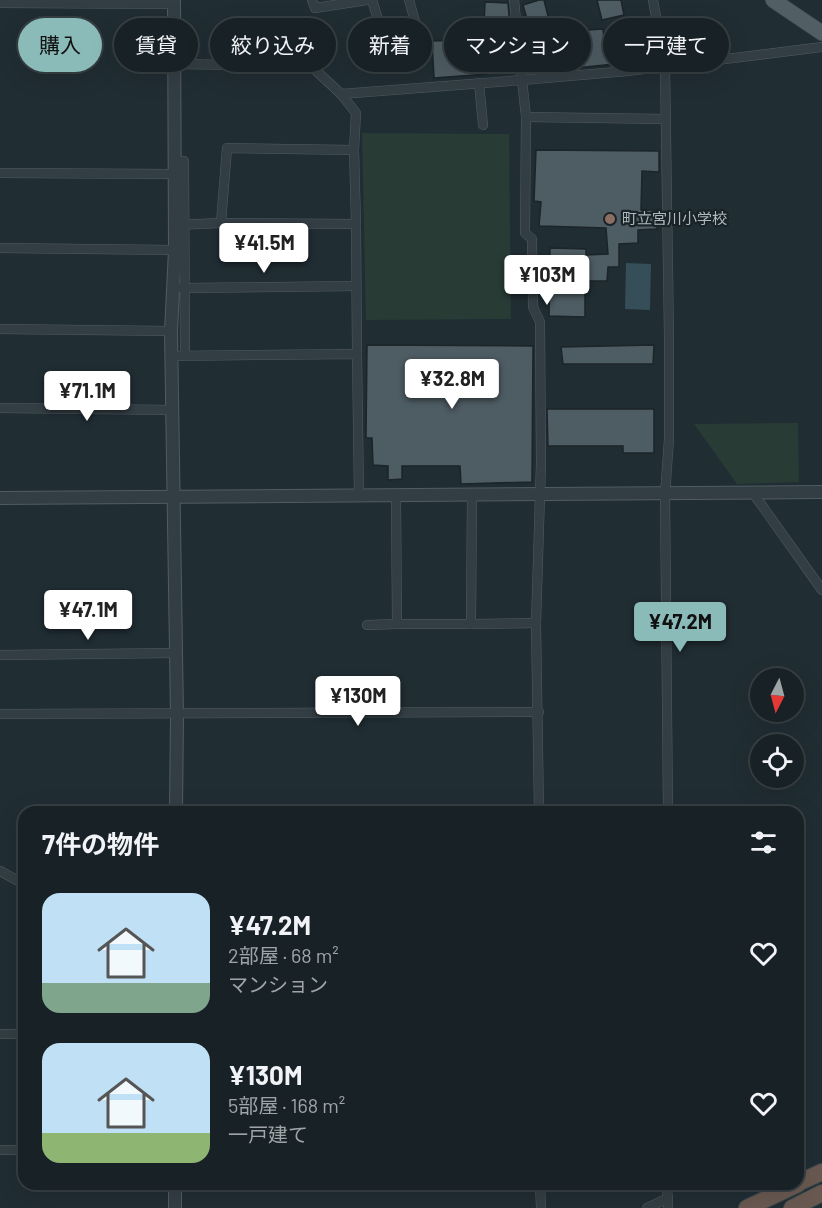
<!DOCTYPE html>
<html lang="ja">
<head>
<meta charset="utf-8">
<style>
  body { margin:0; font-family:Barlow,"Noto Sans JP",sans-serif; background:#252f32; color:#f1f3f6; height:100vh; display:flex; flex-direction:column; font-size:22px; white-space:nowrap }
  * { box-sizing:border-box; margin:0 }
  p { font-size:20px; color:#9fa4a7 }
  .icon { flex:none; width:33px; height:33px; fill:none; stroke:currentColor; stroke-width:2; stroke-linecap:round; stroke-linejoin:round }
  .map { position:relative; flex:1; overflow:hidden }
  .details { position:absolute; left:18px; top:806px; width:786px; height:384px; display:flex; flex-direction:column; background:#182226; border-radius:18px; box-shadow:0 6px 24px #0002,0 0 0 2px #363f43 }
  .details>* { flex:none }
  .top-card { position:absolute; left:18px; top:18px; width:786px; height:54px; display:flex; gap:12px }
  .needle { width:39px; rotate:186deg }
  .fabs { position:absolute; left:750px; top:668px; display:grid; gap:12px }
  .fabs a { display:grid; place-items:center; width:54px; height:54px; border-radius:50%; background:#182226; box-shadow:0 6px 24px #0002,0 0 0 2px #363f43; font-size:30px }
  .price { position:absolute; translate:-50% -51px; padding:0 14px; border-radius:6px; background:#fff; color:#222; font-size:20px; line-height:39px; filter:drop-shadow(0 2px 3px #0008) }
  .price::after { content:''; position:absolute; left:50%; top:36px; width:18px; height:14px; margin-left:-9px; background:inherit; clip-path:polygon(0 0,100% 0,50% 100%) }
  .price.active { background:#8bbbb9; color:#111 }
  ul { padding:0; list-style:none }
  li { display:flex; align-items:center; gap:18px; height:150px; padding:0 24px }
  li span { display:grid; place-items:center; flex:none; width:168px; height:120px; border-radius:18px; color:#555 }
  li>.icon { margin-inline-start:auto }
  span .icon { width:72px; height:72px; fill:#fffc; stroke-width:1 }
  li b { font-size:26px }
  h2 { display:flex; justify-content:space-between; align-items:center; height:72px; padding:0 24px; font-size:26px }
  .pill { padding:0 21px; border-radius:27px; background:#182226; box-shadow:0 6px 24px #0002,0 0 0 2px #363f43; font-size:21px; line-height:54px }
  .pill.active { background:#8bbbb9; color:#111 }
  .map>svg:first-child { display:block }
  .green { fill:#283b35 }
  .water { fill:#354e58 }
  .building { fill:#4e5c63; stroke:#1b252a; stroke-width:1.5 }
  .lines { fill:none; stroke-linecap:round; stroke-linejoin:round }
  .minor-casing { stroke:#515c62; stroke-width:10 }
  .tertiary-casing { stroke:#515c62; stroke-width:14 }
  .primary-casing { stroke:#3d474d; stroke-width:16 }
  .motorway-casing { stroke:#3e494e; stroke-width:18 }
  .minor { stroke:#333e44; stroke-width:9 }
  .tertiary { stroke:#333e44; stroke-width:12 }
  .primary { stroke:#515e64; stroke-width:15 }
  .motorway { stroke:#695951; stroke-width:16 }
  .education-dot { fill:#8d6e63; stroke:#192328; stroke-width:2 }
  .labels { text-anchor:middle; stroke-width:4.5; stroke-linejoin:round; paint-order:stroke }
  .poi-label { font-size:15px; fill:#adbac1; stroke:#192328; text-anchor:start }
</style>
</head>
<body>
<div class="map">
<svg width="822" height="1208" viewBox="0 0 822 1208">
  <rect width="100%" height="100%" fill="#202d33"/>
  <!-- green -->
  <g class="green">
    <path d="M362 133 509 134 511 319 366 320Z"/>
    <path d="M798 423 799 482 737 484 694 424Z"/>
  </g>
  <!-- water -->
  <path class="water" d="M626 263 651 264 650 310 625 309Z"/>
  <!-- building -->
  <g class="building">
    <path d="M539 0H544L549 20 529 26 523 5Z"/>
    <path d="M597 0H621L624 15 602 20Z"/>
    <path d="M485 2 508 3 510 27 484 26Z"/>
    <path d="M603 29 605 51 628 48V53L651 50 653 60 576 68 573 31Z"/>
    <path d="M485 31 487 74 434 78 432 41 460 40V33Z"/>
    <path d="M556 39 560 60 533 65 529 44Z"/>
    <path d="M536 150 659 151V172L642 171 641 210H657V229L638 230V243L619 244V267H608L607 281H585V317L549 316 550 248 586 249V255L608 254 606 228 539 226 541 202 534 201Z"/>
    <path d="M367 345 533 346 532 482 461 484 460 466H402V479L388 480V466L373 465 372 438H366Z"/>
    <path d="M654 345 653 364H563L561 347Z"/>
    <path d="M547 409H654V453H623V446H548Z"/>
  </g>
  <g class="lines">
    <!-- minor casing -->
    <g class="minor-casing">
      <g id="minor">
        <path d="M0 0V3L174 4"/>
        <path d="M312 0 315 8 367 0"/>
        <path d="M372 0 382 32"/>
        <path d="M409 0 418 32"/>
        <path d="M514 0 522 80 628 71 822 47"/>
        <path d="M653 0 665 66 669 336V439L665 495 668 812"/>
        <path d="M174 64 311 66 341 94 522 80 526 117 665 119"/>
        <path d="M479 83 483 125"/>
        <path d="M526 117 525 233 532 239 533 307 540 322 541 463 536 623 539 812"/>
        <path d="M174 161H184L185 356"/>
        <path d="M0 173 174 174"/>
        <path d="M221 223 356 224 354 150"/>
        <path d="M356 224 357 354"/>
        <path d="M175 225 221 223 227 148 354 150 356 113 341 94"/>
        <path d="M0 248 175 250"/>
        <path d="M181 288 356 286"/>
        <path d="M0 329 171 331"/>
        <path d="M172 356 357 354 359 496"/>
        <path d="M0 408 173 410"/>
        <path d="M753 493 822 590"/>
        <path d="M396 495 397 624H471"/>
        <path d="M472 495 471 624 536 623"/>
        <path d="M367 625 397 624"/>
        <path d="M0 655 176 653"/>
        <path d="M0 714 539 712"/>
        <path d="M0 871 24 884"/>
        <path d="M0 1034H24"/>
        <path d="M0 1150H24"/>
        <path d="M540 1184 541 1208"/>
        <path d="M667 1184 668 1208"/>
        <path d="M647 1208 668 1198"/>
      </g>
    </g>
    <!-- tertiary casing -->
    <g class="tertiary-casing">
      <g id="tertiary">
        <path d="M174 0 175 250 171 331 177 715 176 812"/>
        <path d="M0 498 822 492"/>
        <path d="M175 1208V1184"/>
      </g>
    </g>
    <!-- primary casing -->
    <g class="primary-casing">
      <path id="primary" d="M773 0 822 33"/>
    </g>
    <!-- motorway casing -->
    <g class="motorway-casing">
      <g id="motorway">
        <path d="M798 1183 822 1172"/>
        <path d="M747 1208 798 1184"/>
        <path d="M792 1208 822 1193"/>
      </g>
    </g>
    <!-- minor -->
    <use href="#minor" class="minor"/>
    <!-- tertiary -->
    <use href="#tertiary" class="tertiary"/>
    <!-- primary -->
    <use href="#primary" class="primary"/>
    <!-- motorway -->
    <use href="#motorway" class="motorway"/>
  </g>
  <!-- markers -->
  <circle class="education-dot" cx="610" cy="219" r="6"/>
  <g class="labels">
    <!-- poi labels -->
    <g class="poi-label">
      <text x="622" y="224">町立宮川小学校</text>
    </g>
  </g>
</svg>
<div class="fabs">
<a><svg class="needle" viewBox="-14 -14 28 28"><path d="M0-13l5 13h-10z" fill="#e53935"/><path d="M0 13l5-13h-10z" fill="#9fa4a7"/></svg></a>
<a><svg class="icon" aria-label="locate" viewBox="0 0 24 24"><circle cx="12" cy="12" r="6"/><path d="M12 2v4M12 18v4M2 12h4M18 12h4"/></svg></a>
</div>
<b class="price" style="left:264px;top:274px">¥41.5M</b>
<b class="price" style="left:547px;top:306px">¥103M</b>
<b class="price" style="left:452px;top:410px">¥32.8M</b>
<b class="price" style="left:87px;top:422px">¥71.1M</b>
<b class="price" style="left:88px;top:641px">¥47.1M</b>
<b class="price active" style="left:680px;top:653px">¥47.2M</b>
<b class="price" style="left:358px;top:727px">¥130M</b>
<div class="top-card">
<a class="pill active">購入</a>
<a class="pill">賃貸</a>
<a class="pill">絞り込み</a>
<a class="pill">新着</a>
<a class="pill">マンション</a>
<a class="pill">一戸建て</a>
</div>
<section class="details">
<h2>7件の物件<svg class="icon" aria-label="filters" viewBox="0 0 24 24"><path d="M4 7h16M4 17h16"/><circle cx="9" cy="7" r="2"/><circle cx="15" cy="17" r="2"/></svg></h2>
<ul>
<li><span style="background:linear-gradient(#bfe0f5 75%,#7fa58c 0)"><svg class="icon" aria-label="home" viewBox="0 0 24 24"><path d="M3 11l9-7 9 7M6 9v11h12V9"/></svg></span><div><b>¥47.2M</b><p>2部屋 · 68 m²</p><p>マンション</p></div><svg class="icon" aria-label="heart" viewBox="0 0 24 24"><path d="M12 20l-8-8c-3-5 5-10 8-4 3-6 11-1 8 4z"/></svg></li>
<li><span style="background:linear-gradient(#bfe0f5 75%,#8fb573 0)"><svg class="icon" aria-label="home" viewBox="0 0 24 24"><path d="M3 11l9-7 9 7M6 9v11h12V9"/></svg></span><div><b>¥130M</b><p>5部屋 · 168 m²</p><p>一戸建て</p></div><svg class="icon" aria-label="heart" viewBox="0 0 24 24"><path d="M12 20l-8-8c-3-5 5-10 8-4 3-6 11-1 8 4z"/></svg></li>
</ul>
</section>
</div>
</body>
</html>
